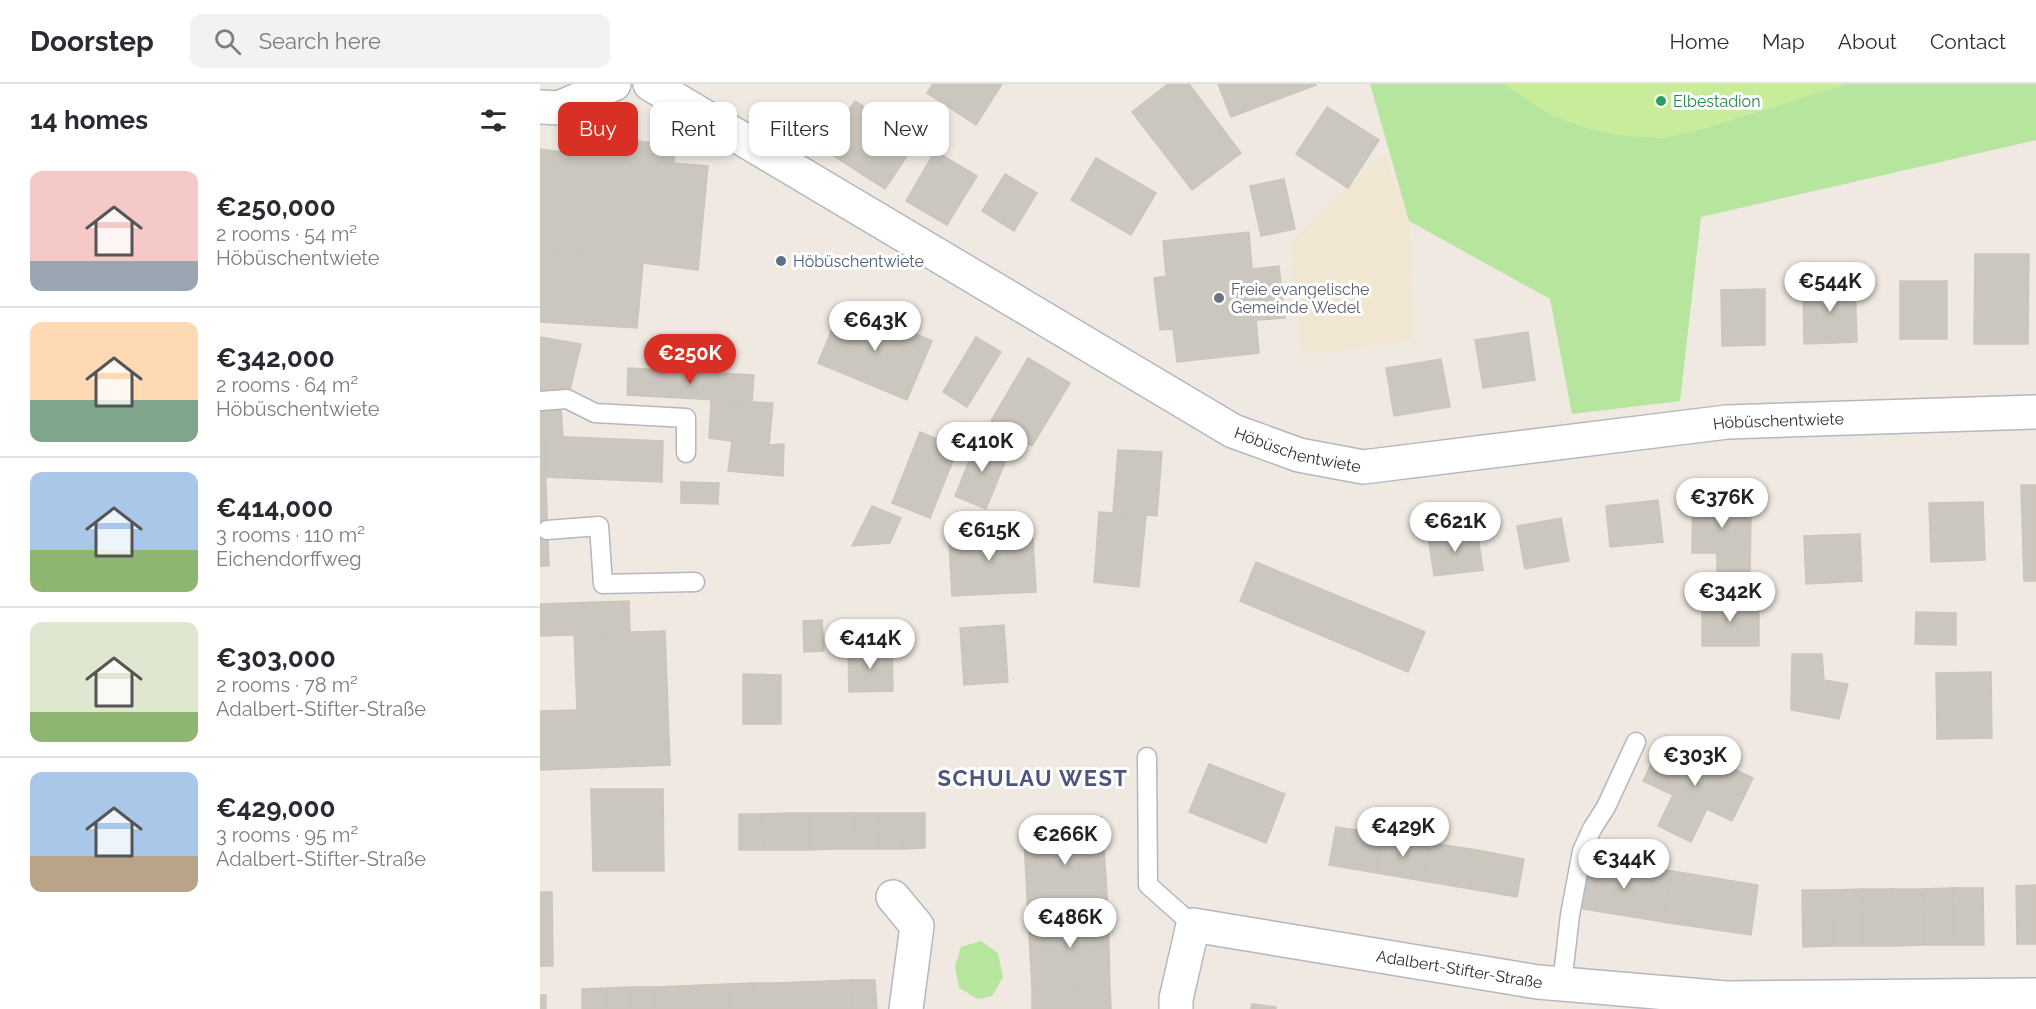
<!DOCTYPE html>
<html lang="en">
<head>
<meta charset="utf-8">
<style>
  body { margin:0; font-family:Raleway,sans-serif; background:#f2f2f3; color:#2b2b33; height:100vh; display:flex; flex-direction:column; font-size:22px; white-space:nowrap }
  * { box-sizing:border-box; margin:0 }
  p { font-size:20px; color:#7c7c81 }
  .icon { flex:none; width:33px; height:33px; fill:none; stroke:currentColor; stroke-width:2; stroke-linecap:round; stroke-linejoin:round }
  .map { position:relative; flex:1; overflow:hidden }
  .side { display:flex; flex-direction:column; background:#fff; width:540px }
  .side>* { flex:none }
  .guide { position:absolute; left:18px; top:18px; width:570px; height:54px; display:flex; gap:12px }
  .price { position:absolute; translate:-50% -51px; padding:0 14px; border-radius:21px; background:#fff; color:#222; font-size:20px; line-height:39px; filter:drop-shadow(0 2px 3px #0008) }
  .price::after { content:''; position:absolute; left:50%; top:36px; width:18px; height:14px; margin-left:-9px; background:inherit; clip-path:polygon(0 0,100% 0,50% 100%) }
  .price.on { background:#d93025; color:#fff }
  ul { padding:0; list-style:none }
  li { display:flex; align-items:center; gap:18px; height:150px; padding:0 30px }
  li+li { border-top:2px solid #e1e1e2 }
  li span { display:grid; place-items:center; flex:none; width:168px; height:120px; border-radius:12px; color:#555 }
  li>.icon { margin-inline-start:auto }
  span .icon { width:72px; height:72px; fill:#fffc; stroke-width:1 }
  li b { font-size:26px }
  h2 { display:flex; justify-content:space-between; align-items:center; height:72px; padding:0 30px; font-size:26px }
  .pill { padding:0 21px; border-radius:12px; background:#fff; box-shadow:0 3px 9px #0003; font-size:21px; line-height:54px }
  .pill.on { background:#d93025; color:#fff }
  header { display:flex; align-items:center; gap:36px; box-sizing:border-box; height:84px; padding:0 30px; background:#fff; border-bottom:2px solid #e1e1e2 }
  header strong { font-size:28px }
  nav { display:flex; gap:33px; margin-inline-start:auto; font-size:21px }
  .search { width:420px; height:54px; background:#f2f2f3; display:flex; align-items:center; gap:15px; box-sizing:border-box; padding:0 21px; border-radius:12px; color:#7c7c81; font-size:22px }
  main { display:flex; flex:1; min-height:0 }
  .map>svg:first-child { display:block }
  .education { fill:#f0e6d1 }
  .green { fill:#b6e59e }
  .pitch { fill:#c9ec9a }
  .building { fill:#cbc7bf; stroke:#cbc5ba; stroke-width:1.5 }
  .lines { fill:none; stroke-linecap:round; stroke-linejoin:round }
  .service-casing { stroke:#b4b7c1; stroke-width:21 }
  .minor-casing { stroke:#b4b7c1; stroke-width:36 }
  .service { stroke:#fff; stroke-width:18 }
  .minor { stroke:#fff; stroke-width:33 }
  .leisure-dot { fill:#2e9e5b; stroke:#fff; stroke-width:2 }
  .service-dot { fill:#5c6f8a; stroke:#fff; stroke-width:2 }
  .worship-dot { fill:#6b7280; stroke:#fff; stroke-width:2 }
  .labels { text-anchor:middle; stroke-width:6; stroke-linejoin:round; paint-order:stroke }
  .leisure-label { font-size:16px; fill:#27864d; stroke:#fff; text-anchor:start }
  .service-label { font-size:16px; fill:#4e5e75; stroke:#fff; text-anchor:start }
  .worship-label { font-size:16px; fill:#5b616d; stroke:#fff; text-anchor:start }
  .street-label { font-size:16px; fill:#2e2e2e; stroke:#fff }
  .district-label { font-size:22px; font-weight:bold; letter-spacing:1.5px; fill:#4d5680; stroke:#fff }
</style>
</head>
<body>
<header>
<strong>Doorstep</strong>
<div class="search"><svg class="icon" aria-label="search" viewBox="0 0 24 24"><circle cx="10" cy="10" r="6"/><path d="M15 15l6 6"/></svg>Search here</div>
<nav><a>Home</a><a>Map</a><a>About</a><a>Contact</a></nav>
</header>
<main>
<section class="side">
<h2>14 homes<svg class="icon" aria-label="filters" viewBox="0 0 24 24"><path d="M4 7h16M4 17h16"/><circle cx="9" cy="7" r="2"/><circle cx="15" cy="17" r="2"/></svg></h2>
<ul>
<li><span style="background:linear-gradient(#f6c9c9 75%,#9aa5b1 0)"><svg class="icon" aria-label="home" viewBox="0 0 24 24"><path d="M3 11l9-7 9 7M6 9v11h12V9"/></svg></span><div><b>€250,000</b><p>2 rooms · 54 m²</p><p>Höbüschentwiete</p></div></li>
<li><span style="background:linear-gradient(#ffd9b3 65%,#7fa58c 0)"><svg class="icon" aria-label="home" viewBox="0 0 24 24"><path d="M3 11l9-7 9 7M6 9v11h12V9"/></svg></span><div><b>€342,000</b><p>2 rooms · 64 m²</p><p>Höbüschentwiete</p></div></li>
<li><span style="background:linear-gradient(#a9c7e8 65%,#8fb573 0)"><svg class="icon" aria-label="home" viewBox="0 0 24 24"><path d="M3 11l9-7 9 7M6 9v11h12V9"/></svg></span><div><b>€414,000</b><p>3 rooms · 110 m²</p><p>Eichendorffweg</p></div></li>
<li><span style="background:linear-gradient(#dfe7d0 75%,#8fb573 0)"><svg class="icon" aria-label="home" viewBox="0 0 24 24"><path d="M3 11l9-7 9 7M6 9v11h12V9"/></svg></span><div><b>€303,000</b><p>2 rooms · 78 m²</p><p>Adalbert-Stifter-Straße</p></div></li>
<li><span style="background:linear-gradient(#a9c7e8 70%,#b9a48a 0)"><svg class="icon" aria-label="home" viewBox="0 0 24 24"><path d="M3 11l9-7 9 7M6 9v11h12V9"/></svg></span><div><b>€429,000</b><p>3 rooms · 95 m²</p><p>Adalbert-Stifter-Straße</p></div></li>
</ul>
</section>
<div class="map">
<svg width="1496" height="925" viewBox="0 0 1496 925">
  <rect width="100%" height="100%" fill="#efe9e1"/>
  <!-- education -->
  <path class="education" d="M844 69 869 137 874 256 761 271 751 158Z"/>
  <!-- green -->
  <g class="green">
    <path d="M830 0H964L1013 32 1122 54 1165 44 1306 0H1496V56L1161 133 1140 317 1032 330 1010 215 869 137Z"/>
    <path d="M441 857 458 869 463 893 452 912 438 915 419 904 415 882 421 863Z"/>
  </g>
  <!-- pitch -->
  <path class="pitch" d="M964 0H1306L1165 44 1122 54 1076 51 1046 44 1013 32Z"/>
  <!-- building -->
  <g class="building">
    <path d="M393 0H462L436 41 387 9Z"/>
    <path d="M628 0H649L701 69 652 106 592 28Z"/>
    <path d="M678 0H775L776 1 691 33Z"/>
    <path d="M315 17 377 57 345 105 283 65Z"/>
    <path d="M787 23 839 56 808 104 756 70Z"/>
    <path d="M32 50 135 61 134 79 168 82 158 186 0 166V65L28 69Z"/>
    <path d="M395 67 437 92 407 141 366 117Z"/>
    <path d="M556 74 616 109 591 151 531 116Z"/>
    <path d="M465 90 497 109 474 147 442 127Z"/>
    <path d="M744 95 755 145 721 152 710 102Z"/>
    <path d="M709 148 712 185 739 182 745 234 716 236 719 269 637 278 633 245 620 246 614 194 626 192 623 157Z"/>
    <path d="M0 166 103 179 97 244 0 238Z"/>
    <path d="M1435 170H1489L1488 260H1434Z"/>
    <rect x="1360" y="197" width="47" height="58"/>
    <path d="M1315 198 1317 258 1264 260 1263 200Z"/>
    <path d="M1225 205V261L1182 262 1181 206Z"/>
    <path d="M303 219 392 257 367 316 278 279Z"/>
    <path d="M988 248 995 296 943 304 935 256Z"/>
    <path d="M0 253 41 260 29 310 0 311Z"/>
    <path d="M436 253 461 268 427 323 403 308Z"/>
    <path d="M488 274 530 299 492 362 451 337Z"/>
    <path d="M901 275 910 323 854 332 846 284Z"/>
    <path d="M88 284 214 291 212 318 87 311Z"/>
    <path d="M171 316 233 319 229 361 244 360 243 392 188 387 192 357 169 354Z"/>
    <path d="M21 323 23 353 5 352 6 401H0V325Z"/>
    <path d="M380 348 418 364 390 434 352 419Z"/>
    <path d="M5 352 123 357 122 398 6 393Z"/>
    <path d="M439 353 470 366 446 425 415 412Z"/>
    <path d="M578 366 622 368 617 432 573 428Z"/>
    <path d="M141 398 179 399 178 420 141 419Z"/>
    <path d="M0 401H6L9 482H0Z"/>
    <path d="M1481 401H1496V497H1484Z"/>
    <path d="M1153 403 1200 404V428H1211L1210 491 1177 490V469H1152Z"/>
    <path d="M1118 416 1123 458 1070 463 1066 422Z"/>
    <path d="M1443 418 1445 476 1391 478 1389 419Z"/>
    <path d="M332 422 361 434 350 459 312 462Z"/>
    <path d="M559 428 606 431 599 503 554 498Z"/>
    <path d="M1021 434 1029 477 985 485 977 442Z"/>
    <path d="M449 436 451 457 493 454 496 508 412 512 408 438Z"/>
    <path d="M937 446 943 486 894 492 888 452Z"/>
    <path d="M1320 450 1322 497 1266 500 1264 452Z"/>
    <path d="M716 478 885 548 868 588 700 517Z"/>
    <path d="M1162 516 1219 517V562H1162Z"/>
    <path d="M89 517 90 549 0 552V520Z"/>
    <path d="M1376 528 1416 529V561L1375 560Z"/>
    <path d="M282 536 284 567 264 568 263 537Z"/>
    <path d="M464 541 468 598 424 601 420 544Z"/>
    <path d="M125 547 130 681 0 686V627L37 626 34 550Z"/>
    <path d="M352 563 353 607 309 608 308 564Z"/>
    <path d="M1252 570H1282L1284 596 1308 600 1299 635 1251 626Z"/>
    <path d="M1451 588 1452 654 1397 655 1396 589Z"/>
    <path d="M203 590 241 591V640H203Z"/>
    <path d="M1125 652 1213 694 1192 737 1167 725 1151 758 1118 742 1133 711 1103 697Z"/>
    <path d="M669 680 745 710 726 759 649 728Z"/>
    <path d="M51 705H123L124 787H53Z"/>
    <path d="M246 729V766H223L222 730Z"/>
    <rect x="246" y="729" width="23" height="37"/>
    <path d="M269 729H292V765L269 766Z"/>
    <path d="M292 729H315L316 765H292Z"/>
    <path d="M315 729H338L339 765H316Z"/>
    <path d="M338 729H361L362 765H339Z"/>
    <path d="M361 729H385V764L362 765Z"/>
    <path d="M199 730H222L223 766H199Z"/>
    <path d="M562 733 568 826 488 830 483 738Z"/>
    <path d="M796 743 843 750 836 789 789 781Z"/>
    <path d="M843 750 890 759 883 797 836 789Z"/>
    <path d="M890 759 937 766 930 805 883 797Z"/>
    <path d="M937 766 984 775 977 813 930 805Z"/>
    <path d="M1044 774 1132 787 1123 838 1037 824Z"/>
    <path d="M1132 787 1218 801 1211 851 1123 838Z"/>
    <path d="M1496 801V860H1477L1476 802Z"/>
    <path d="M1413 804 1414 861H1384L1383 805Z"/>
    <path d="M1413 804H1443L1444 861H1414Z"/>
    <path d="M1322 805 1323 862H1293L1292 806Z"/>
    <path d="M1322 805H1353V862H1323Z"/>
    <path d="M1353 805H1383L1384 861 1353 862Z"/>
    <path d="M1262 806H1292L1293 862 1263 863Z"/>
    <path d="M0 808H12L13 882H0Z"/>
    <path d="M568 826 570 902 492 904 488 830Z"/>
    <path d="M311 896H335L337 925H312Z"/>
    <path d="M311 896 312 925H287V897Z"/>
    <path d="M287 897V925H263L262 898Z"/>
    <path d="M262 898 263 925H238V899Z"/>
    <path d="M213 899H238V925H214Z"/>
    <path d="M213 899 214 925H189V900Z"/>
    <path d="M189 900V925H164V901Z"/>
    <path d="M164 901V925H140V902Z"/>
    <path d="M140 902V925H115V903Z"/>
    <path d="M570 902 571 925H492V904Z"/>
    <path d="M91 903V925H66L67 904Z"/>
    <rect x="91" y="903" width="24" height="22"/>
    <path d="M67 904 66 925H42V905Z"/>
    <rect x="0" y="911" width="6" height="14"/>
    <path d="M712 920 736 923V925H711Z"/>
  </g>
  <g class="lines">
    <!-- service casing -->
    <g class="service-casing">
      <g id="service">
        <path d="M0 317 27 315 55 329 146 334V369"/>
        <path d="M7 446 59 442 63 500 155 498"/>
        <path d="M607 673 608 801 653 841"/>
        <path d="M1022 900 1030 831 1042 767 1052 745 1066 723 1096 658"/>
      </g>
    </g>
    <!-- minor casing -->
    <g class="minor-casing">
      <g id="minor">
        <path id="s1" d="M110 0 693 347 759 371 823 383 1187 338 1496 328"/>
        <path d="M0 23 19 24 74 0"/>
        <path d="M353 813 377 842 366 925"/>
        <path id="s2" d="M636 925V915L653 841 998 898 1186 914 1496 911"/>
      </g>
    </g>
    <!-- service -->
    <use href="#service" class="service"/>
    <!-- minor -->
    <use href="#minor" class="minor"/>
  </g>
  <!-- markers -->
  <circle class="leisure-dot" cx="1121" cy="17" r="6"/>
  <circle class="service-dot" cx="241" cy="177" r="6"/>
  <circle class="worship-dot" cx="679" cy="214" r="6"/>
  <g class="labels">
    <!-- leisure labels -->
    <g class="leisure-label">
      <text x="1133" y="23">Elbestadion</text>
    </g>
    <!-- service labels -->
    <g class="service-label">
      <text x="253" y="183">Höbüschentwiete</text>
    </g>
    <!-- worship labels -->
    <g class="worship-label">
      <text x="691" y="211">Freie evangelische<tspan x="691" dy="18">Gemeinde Wedel</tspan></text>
    </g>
    <!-- street labels -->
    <g class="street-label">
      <text dy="6" stroke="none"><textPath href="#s1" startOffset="1232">Höbüschentwiete</textPath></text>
      <text dy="6" stroke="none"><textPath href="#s1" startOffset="746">Höbüschentwiete</textPath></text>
      <text dy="6" stroke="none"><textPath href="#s2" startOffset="356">Adalbert-Stifter-Straße</textPath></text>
    </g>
    <!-- district labels -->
    <g class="district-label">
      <text x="493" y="702">SCHULAU WEST</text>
    </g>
  </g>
</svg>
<b class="price" style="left:1290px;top:229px">€544K</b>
<b class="price" style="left:335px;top:268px">€643K</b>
<b class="price on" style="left:150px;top:301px">€250K</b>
<b class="price" style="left:442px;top:389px">€410K</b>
<b class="price" style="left:1182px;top:445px">€376K</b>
<b class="price" style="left:915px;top:469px">€621K</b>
<b class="price" style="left:449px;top:478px">€615K</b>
<b class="price" style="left:1190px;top:539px">€342K</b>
<b class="price" style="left:330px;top:586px">€414K</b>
<b class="price" style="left:1155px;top:703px">€303K</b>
<b class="price" style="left:863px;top:774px">€429K</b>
<b class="price" style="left:525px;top:782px">€266K</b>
<b class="price" style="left:1084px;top:806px">€344K</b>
<b class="price" style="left:530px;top:865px">€486K</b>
<div class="guide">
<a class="pill on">Buy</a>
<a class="pill">Rent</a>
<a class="pill">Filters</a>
<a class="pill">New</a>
</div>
</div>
</main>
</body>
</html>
